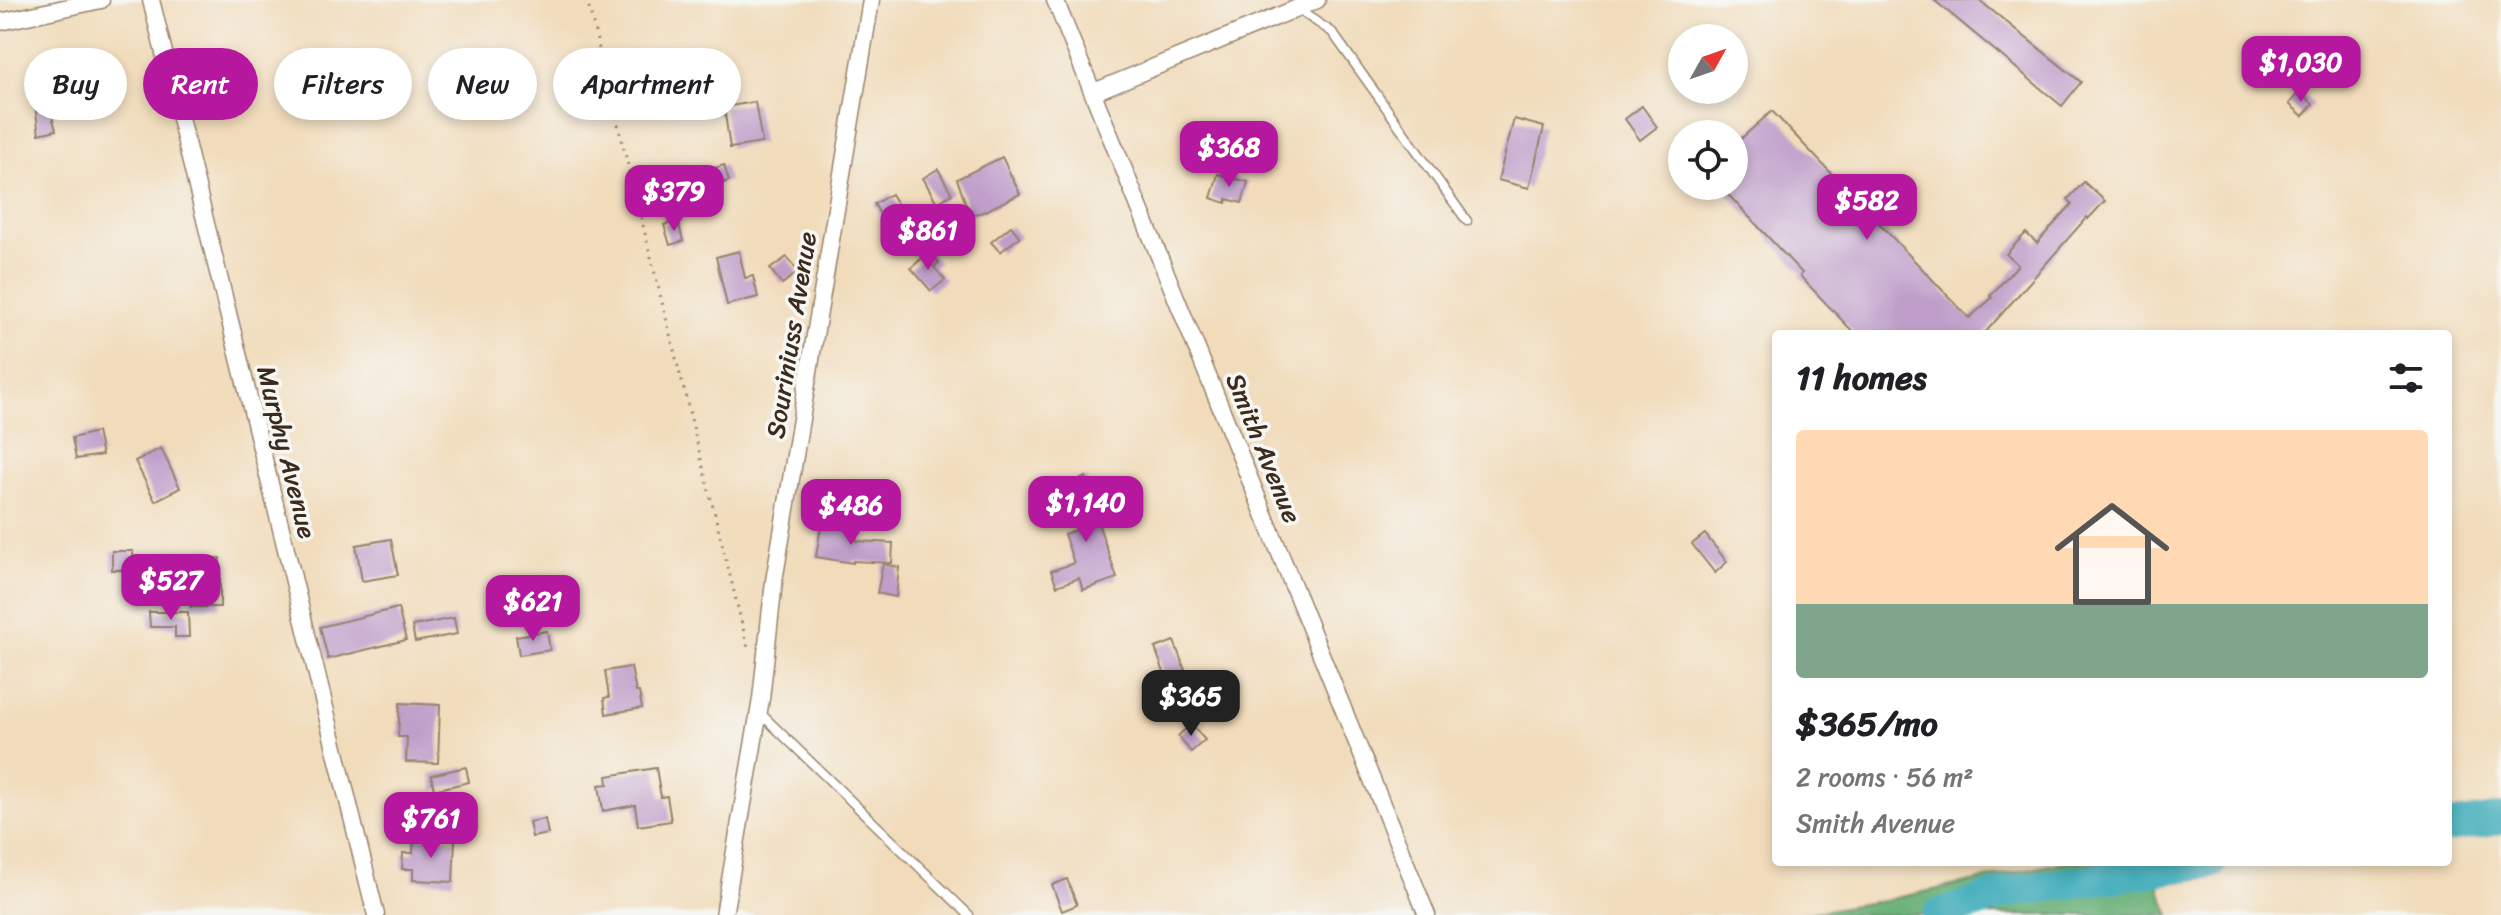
<!DOCTYPE html>
<html lang="en">
<head>
<meta charset="utf-8">
<style>
  body { margin:0; font-family:Sriracha,sans-serif; background:#f6f6f6; color:#202124; height:100vh; display:flex; flex-direction:column; font-size:30px; white-space:nowrap }
  * { box-sizing:border-box; margin:0 }
  p { font-size:26px; color:#757577 }
  .icon { flex:none; width:44px; height:44px; fill:none; stroke:currentColor; stroke-width:2; stroke-linecap:round; stroke-linejoin:round }
  .map { position:relative; flex:1; overflow:hidden }
  .side { position:absolute; left:1772px; top:330px; width:680px; height:536px; display:flex; flex-direction:column; background:#fff; border-radius:8px; box-shadow:0 4px 12px #0003 }
  .side>* { flex:none }
  .guide { position:absolute; left:24px; top:48px; width:760px; height:72px; display:flex; gap:16px }
  .needle { width:52px; rotate:50deg }
  .fabs { position:absolute; left:1668px; top:24px; display:grid; gap:16px }
  .fabs a { display:grid; place-items:center; width:80px; height:80px; border-radius:50%; background:#fff; box-shadow:0 4px 12px #0003; font-size:40px }
  .price { position:absolute; translate:-50% -68px; padding:0 18px; border-radius:16px; background:#b5179e; color:#fff; font-size:26px; line-height:52px; filter:drop-shadow(0 2px 4px #0008) }
  .price::after { content:''; position:absolute; left:50%; top:48px; width:24px; height:18px; margin-left:-12px; background:inherit; clip-path:polygon(0 0,100% 0,50% 100%) }
  .price.on { background:#222; color:#fff }
  ul { padding:0; list-style:none }
  li { display:grid; align-content:center; gap:16px; height:424px; padding:0 24px }
  li span { display:grid; place-items:center; height:248px; border-radius:8px; color:#555 }
  li>.icon { margin-inline-start:auto }
  span .icon { width:144px; height:144px; fill:#fffc; stroke-width:1 }
  li b { font-size:34px }
  h2 { display:flex; justify-content:space-between; align-items:center; height:96px; padding:0 24px; font-size:34px }
  .pill { padding:0 28px; border-radius:36px; background:#fff; box-shadow:0 4px 12px #0003; font-size:28px; line-height:72px }
  .pill.on { background:#b5179e; color:#fff }
  .map>svg:first-child { display:block }
  .forest { fill:#66ae75; stroke:#506c4a; stroke-width:2 }
  .lines { fill:none; stroke-linecap:round; stroke-linejoin:round }
  .river { stroke:#3cabb9; stroke-width:32 }
  .building { fill:#bf9fca }
  .service-casing { stroke:#96826c; stroke-width:11 }
  .minor-casing { stroke:#96826c; stroke-width:19 }
  .path { stroke:#96826c; stroke-width:3; stroke-dasharray:2 6; stroke-linecap:butt }
  .service { stroke:#fff; stroke-width:8 }
  .minor { stroke:#fff; stroke-width:16 }
  .labels { text-anchor:middle; stroke-width:7; stroke-linejoin:round; paint-order:stroke }
  .street-label { font-size:26px; fill:#3b2a1e; stroke:#f6f6f2 }
</style>
</head>
<body>
<div class="map">
<svg width="2501" height="915" viewBox="0 0 2501 915">
  <rect width="100%" height="100%" fill="#f6f6f2"/>
  <filter id="ink" filterUnits="userSpaceOnUse"><feTurbulence type="fractalNoise" baseFrequency=".0125" numOctaves="2"/><feDisplacementMap in="SourceGraphic" scale="16" xChannelSelector="R" yChannelSelector="G"/><feConvolveMatrix kernelMatrix="1 2 1 2 8 2 1 2 1" color-interpolation-filters="sRGB"/></filter>
  <filter id="wash" filterUnits="userSpaceOnUse"><feTurbulence type="fractalNoise" baseFrequency=".006" numOctaves="4" result="noise"/><feDisplacementMap in="SourceGraphic" scale="32" xChannelSelector="R" yChannelSelector="G"/><feGaussianBlur stdDeviation="1.8" result="paint"/><feColorMatrix in="noise" values="0 0 0 0 0 0 0 0 0 0 0 0 0 0 0 0 0 1.4 0 .05"/><feComposite in="paint" operator="in"/></filter>
  <g filter="url(#wash)">
    <rect width="100%" height="100%" fill="#f1dbba"/>
    <!-- forest -->
    <path class="forest" d="M2064 862H2149L2170 915H1799L1896 898Z"/>
    <g class="lines">
      <!-- river -->
      <g class="river">
        <path d="M2448 827 2501 819"/>
        <path d="M1938 915 2009 892 2212 862"/>
      </g>
    </g>
    <g id="blocks">
      <!-- building -->
      <g class="building">
        <path d="M1934 0H1979L2081 82 2062 106Z"/>
        <path d="M92 59 99 88 59 104 56 65Z"/>
        <path d="M40 74 56 130 39 134 31 76Z"/>
        <path d="M2299 92 2313 104 2303 116 2289 104Z"/>
        <path d="M755 102 762 143 730 148 724 107Z"/>
        <path d="M1642 106 1657 127 1640 140 1625 119Z"/>
        <path d="M1772 111 1969 318 1992 298 1990 296 2018 265 2006 254 2026 233 2037 243 2072 204 2068 199 2084 182 2105 201 2088 219 2087 217 1984 334H1855L1800 276 1802 273 1720 186H1734V145Z"/>
        <path d="M1514 119 1544 127 1529 188 1498 180Z"/>
        <path d="M1002 157 1020 194 983 212 970 215 957 179Z"/>
        <path d="M724 165 729 181 698 190 693 175Z"/>
        <path d="M938 169 952 194 937 203 923 178Z"/>
        <path d="M1218 174 1248 182 1242 203 1227 199 1226 203 1211 198Z"/>
        <path d="M702 189 704 210 698 216 686 218 684 201Z"/>
        <path d="M891 194 906 219 889 229 874 204Z"/>
        <path d="M678 221 683 241 670 245 664 225Z"/>
        <path d="M1011 226 1020 237 1000 252 991 242Z"/>
        <path d="M739 251 745 278 753 276 758 297 727 305 716 257Z"/>
        <path d="M929 252 939 263 934 267 945 280 931 291 911 268Z"/>
        <path d="M787 257 798 272 782 284 770 269Z"/>
        <path d="M97 432 102 455 76 459 72 438Z"/>
        <path d="M161 448 180 488 155 501 135 461Z"/>
        <path d="M1086 477 1094 499 1090 500 1117 578 1083 590 1079 578 1057 586 1051 571 1074 563 1064 534 1082 528 1067 484Z"/>
        <path d="M821 526 858 531 856 541 893 543 892 563 853 561V563L816 557Z"/>
        <path d="M1705 534 1727 562 1715 573 1692 544Z"/>
        <path d="M391 539 398 575 362 581 356 545Z"/>
        <path d="M112 551H133L134 570H112Z"/>
        <path d="M220 558V607H191L190 559Z"/>
        <path d="M883 564 899 567 896 597 877 593Z"/>
        <path d="M398 608 406 640 328 659 320 627Z"/>
        <path d="M149 612H188L189 637H175V627H150Z"/>
        <path d="M454 618 457 634 415 642 412 626Z"/>
        <path d="M547 631 550 650 519 655 516 636Z"/>
        <path d="M1174 641 1200 710 1181 718 1155 648Z"/>
        <path d="M631 667 636 692H639L642 708 606 714 604 698 609 697 605 671Z"/>
        <path d="M400 703 440 705 438 763 406 762 407 737H398Z"/>
        <path d="M1191 724 1205 740 1191 752 1178 736Z"/>
        <path d="M466 767 469 782 434 790 431 775Z"/>
        <path d="M656 768 661 797 667 796 671 821 638 826 635 805 603 811 599 785 608 784 607 776Z"/>
        <path d="M545 819 548 834 532 837 529 822Z"/>
        <path d="M414 837 455 840 453 882 413 880V869H402L403 853H413Z"/>
        <path d="M1067 879 1077 905 1062 911 1052 885Z"/>
      </g>
    </g>
  </g>
  <g filter="url(#ink)">
    <use href="#blocks" fill-opacity="0" stroke="#96826c" stroke-width="2"/>
    <g class="lines">
      <!-- service casing -->
      <g class="service-casing">
        <g id="service">
          <path d="M1297 9 1332 32 1467 221"/>
          <path d="M759 712 969 915"/>
        </g>
      </g>
      <!-- minor casing -->
      <g class="minor-casing">
        <g id="minor">
          <path d="M151 0 376 915"/>
          <path d="M1055 0 1427 915"/>
          <path d="M0 22 101 0"/>
          <path d="M1094 92 1317 0"/>
          <path d="M724 915 761 699 774 581 871 0"/>
        </g>
      </g>
      <!-- path -->
      <path class="path" d="M587 0 748 648"/>
      <!-- service -->
      <use href="#service" class="service"/>
      <!-- minor -->
      <use href="#minor" class="minor"/>
    </g>
  </g>
  <g class="labels">
    <!-- street labels -->
    <g class="street-label">
      <text transform="translate(791 335) rotate(-81)" y="9">Souriniuss Avenue</text>
      <text transform="translate(1264 448) rotate(68)" y="9">Smith Avenue</text>
      <text transform="translate(287 452) rotate(76)" y="9">Murphy Avenue</text>
    </g>
  </g>
</svg>
<div class="fabs">
<a><svg class="needle" viewBox="-14 -14 28 28"><path d="M0-13l5 13h-10z" fill="#e53935"/><path d="M0 13l5-13h-10z" fill="#757577"/></svg></a>
<a><svg class="icon" aria-label="locate" viewBox="0 0 24 24"><circle cx="12" cy="12" r="6"/><path d="M12 2v4M12 18v4M2 12h4M18 12h4"/></svg></a>
</div>
<b class="price" style="left:2301px;top:104px">$1,030</b>
<b class="price" style="left:1229px;top:189px">$368</b>
<b class="price" style="left:674px;top:233px">$379</b>
<b class="price" style="left:1867px;top:242px">$582</b>
<b class="price" style="left:928px;top:272px">$861</b>
<b class="price" style="left:1086px;top:544px">$1,140</b>
<b class="price" style="left:851px;top:547px">$486</b>
<b class="price" style="left:171px;top:622px">$527</b>
<b class="price" style="left:533px;top:643px">$621</b>
<b class="price on" style="left:1191px;top:738px">$365</b>
<b class="price" style="left:431px;top:860px">$761</b>
<div class="guide">
<a class="pill">Buy</a>
<a class="pill on">Rent</a>
<a class="pill">Filters</a>
<a class="pill">New</a>
<a class="pill">Apartment</a>
</div>
<section class="side">
<h2>11 homes<svg class="icon" aria-label="filters" viewBox="0 0 24 24"><path d="M4 7h16M4 17h16"/><circle cx="9" cy="7" r="2"/><circle cx="15" cy="17" r="2"/></svg></h2>
<ul>
<li><span style="background:linear-gradient(#ffd9b3 70%,#7fa58c 0)"><svg class="icon" aria-label="home" viewBox="0 0 24 24"><path d="M3 11l9-7 9 7M6 9v11h12V9"/></svg></span><div><b>$365/mo</b><p>2 rooms · 56 m²</p><p>Smith Avenue</p></div></li>
</ul>
</section>
</div>
</body>
</html>
